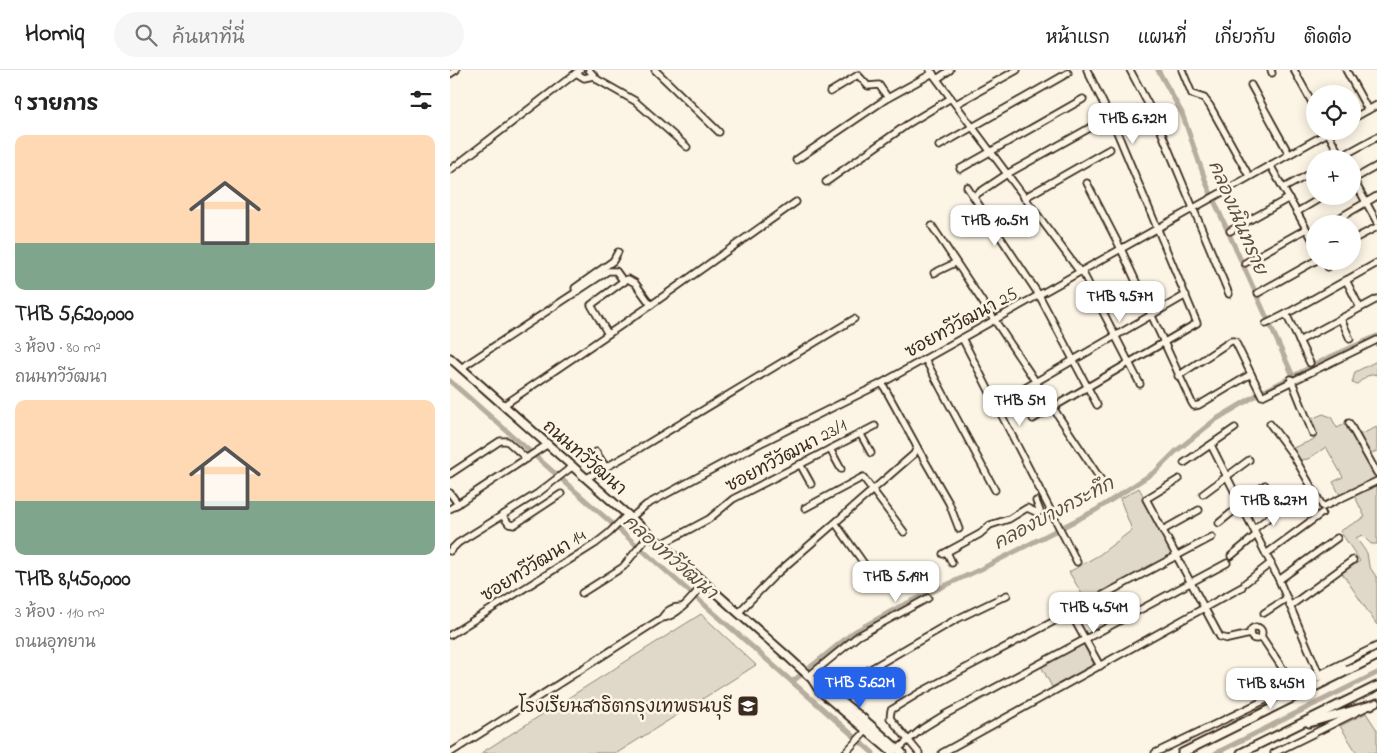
<!DOCTYPE html>
<html lang="th">
<head>
<meta charset="utf-8">
<style>
  body { margin:0; font-family:"Indie Flower","Playpen Sans Thai",sans-serif; background:#f6f6f6; color:#222; height:100vh; display:flex; flex-direction:column; font-size:19px; white-space:nowrap }
  * { box-sizing:border-box; margin:0 }
  p { font-size:16px; color:#767676 }
  .icon { flex:none; width:28px; height:28px; fill:none; stroke:currentColor; stroke-width:2; stroke-linecap:round; stroke-linejoin:round }
  .map { position:relative; flex:1; overflow:hidden }
  .panel { display:flex; flex-direction:column; background:#fff; width:450px }
  .panel>* { flex:none }
  .controls { position:absolute; left:856px; top:15px; display:grid; gap:10px }
  .controls a { display:grid; place-items:center; width:55px; height:55px; border-radius:50%; background:#fff; box-shadow:0 2px 12px #0003; font-size:25px }
  .price { position:absolute; translate:-50% -42px; padding:0 11px; border-radius:10px; background:#fff; color:#222; font-size:16px; line-height:32px; filter:drop-shadow(0 1px 2px #0008) }
  .price::after { content:''; position:absolute; left:50%; top:30px; width:15px; height:11px; margin-left:-8px; background:inherit; clip-path:polygon(0 0,100% 0,50% 100%) }
  .price.on { background:#2563eb; color:#fff }
  ul { padding:0; list-style:none }
  li { display:grid; align-content:center; gap:10px; height:265px; padding:0 15px }
  li span { display:grid; place-items:center; height:155px; border-radius:10px; color:#555 }
  li>.icon { margin-inline-start:auto }
  span .icon { width:90px; height:90px; fill:#fffc; stroke-width:1 }
  li b { font-size:21px }
  h2 { display:flex; justify-content:space-between; align-items:center; height:60px; padding:0 15px; font-size:21px }
  header { display:flex; align-items:center; gap:30px; box-sizing:border-box; height:70px; padding:0 25px; background:#fff; border-bottom:1px solid #e0e0e0 }
  header strong { font-size:24px }
  nav { display:flex; gap:28px; margin-inline-start:auto; font-size:18px }
  .search { width:350px; height:45px; background:#f6f6f6; display:flex; align-items:center; gap:12px; box-sizing:border-box; padding:0 18px; border-radius:28px; color:#767676; font-size:19px }
  main { display:flex; flex:1; min-height:0 }
  .map>svg:first-child { display:block }
  .green { fill:#e0d8c8; stroke:#8e8173 }
  .lines { fill:none; stroke-linecap:round; stroke-linejoin:round }
  .canal { stroke:#b7ad9e; stroke-width:5 }
  .minor-casing { stroke:#3b2a1e; stroke-width:9 }
  .major-casing { stroke:#3b2a1e; stroke-width:11 }
  .minor { stroke:#fcf5e5; stroke-width:5.5 }
  .major { stroke:#fcf5e5; stroke-width:7 }
  .labels { text-anchor:middle; stroke-width:5; stroke-linejoin:round; paint-order:stroke }
  .street-label { font-size:18px; fill:#3b2a1e; stroke:#fcf5e5 }
  .poi-label { font-size:18px; fill:#3b2a1e; stroke:#fcf5e5; text-anchor:end }
  .water-label { font-size:19px; font-style:italic; fill:#605144; stroke:#fcf5e5 }
</style>
</head>
<body>
<header>
<strong>Homiq</strong>
<div class="search"><svg class="icon" aria-label="search" viewBox="0 0 24 24"><circle cx="10" cy="10" r="6"/><path d="M15 15l6 6"/></svg>ค้นหาที่นี่</div>
<nav><a>หน้าแรก</a><a>แผนที่</a><a>เกี่ยวกับ</a><a>ติดต่อ</a></nav>
</header>
<main>
<section class="panel">
<h2>9 รายการ<svg class="icon" aria-label="filters" viewBox="0 0 24 24"><path d="M4 7h16M4 17h16"/><circle cx="9" cy="7" r="2"/><circle cx="15" cy="17" r="2"/></svg></h2>
<ul>
<li><span style="background:linear-gradient(#ffd9b3 70%,#7fa58c 0)"><svg class="icon" aria-label="home" viewBox="0 0 24 24"><path d="M3 11l9-7 9 7M6 9v11h12V9"/></svg></span><div><b>THB 5,620,000</b><p>3 ห้อง · 80 m²</p><p>ถนนทวีวัฒนา</p></div></li>
<li><span style="background:linear-gradient(#ffd9b3 65%,#7fa58c 0)"><svg class="icon" aria-label="home" viewBox="0 0 24 24"><path d="M3 11l9-7 9 7M6 9v11h12V9"/></svg></span><div><b>THB 8,450,000</b><p>3 ห้อง · 110 m²</p><p>ถนนอุทยาน</p></div></li>
</ul>
</section>
<div class="map">
<svg width="927" height="683" viewBox="0 0 927 683">
  <rect width="100%" height="100%" fill="#fcf5e5"/>
  <filter id="ink" filterUnits="userSpaceOnUse"><feTurbulence type="fractalNoise" baseFrequency=".02" numOctaves="2"/><feDisplacementMap in="SourceGraphic" scale="10" xChannelSelector="R" yChannelSelector="G"/><feConvolveMatrix kernelMatrix="1 2 1 2 8 2 1 2 1" color-interpolation-filters="sRGB"/></filter>
  <g filter="url(#ink)">
    <!-- green -->
    <g class="green">
      <path d="M927 291V306L926 304 917 306 907 314 902 313 905 302Z"/>
      <path d="M873 344 881 347 887 358 897 353 927 406 925 410 891 427 883 412 893 407 876 377 858 389 850 390 843 378 865 369 859 350Z"/>
      <path d="M927 357V381L919 384 909 365Z"/>
      <path d="M927 414V474H921L912 465 906 468 917 483 919 496 927 508V555L892 503 910 491 890 461 915 447 904 425Z"/>
      <path d="M689 418 724 484 636 531 619 502 649 485 682 460 670 429Z"/>
      <path d="M251 544 306 595 167 683H31Z"/>
      <path d="M633 574 644 594 602 617 591 596Z"/>
      <path d="M916 643 927 660V683H907L890 656Z"/>
    </g>
    <g class="lines">
      <!-- canal -->
      <g class="canal">
        <path d="M708 0 732 43 757 115 843 306"/>
        <path d="M0 311 423 683"/>
        <path d="M342 612 404 562 449 537 531 499 646 440 706 401 725 382 765 350 805 326 880 287 927 266"/>
        <path d="M766 683 927 603"/>
      </g>
      <!-- minor casing -->
      <g class="minor-casing">
        <g id="minor">
          <path d="M139 0 148 10 185 31 237 77"/>
          <path d="M205 0 269 62"/>
          <path d="M480 0 630 202"/>
          <path d="M680 0 705 47 779 224"/>
          <path d="M732 0 742 24 754 28 760 36 799 106"/>
          <path d="M821 0 822 3"/>
          <path d="M844 0 865 38"/>
          <path d="M896 0 918 40"/>
          <path d="M126 3 134 8 143 6"/>
          <path d="M0 4 6 0"/>
          <path d="M487 9 500 0"/>
          <path d="M801 15 839 84"/>
          <path d="M380 22 408 5 418 16 429 15 438 28"/>
          <path d="M506 34 567 0"/>
          <path d="M902 49 927 35"/>
          <path d="M877 61 892 89"/>
          <path d="M489 76 618 3"/>
          <path d="M887 89 927 67"/>
          <path d="M346 90 436 29 483 3"/>
          <path d="M820 95 865 174"/>
          <path d="M510 99 633 29"/>
          <path d="M0 100 130 0"/>
          <path d="M902 107 927 152"/>
          <path d="M902 110 927 96"/>
          <path d="M376 112 458 54 501 28"/>
          <path d="M637 113 671 179 742 333 744 336 749 335 801 304 785 271H781L728 306"/>
          <path d="M517 117 589 225 647 335"/>
          <path d="M834 118 865 101"/>
          <path d="M524 126 557 104 645 55"/>
          <path d="M574 128 660 79"/>
          <path d="M847 142 874 126"/>
          <path d="M879 154 927 126"/>
          <path d="M482 156 653 413"/>
          <path d="M780 161 839 128"/>
          <path d="M902 170 927 157"/>
          <path d="M875 191 878 197"/>
          <path d="M795 193 856 159"/>
          <path d="M632 201 690 314"/>
          <path d="M484 203 505 193"/>
          <path d="M896 210 910 238"/>
          <path d="M126 222 125 218 163 191 168 182"/>
          <path d="M808 223 865 191"/>
          <path d="M891 249 900 269"/>
          <path d="M816 254 836 244"/>
          <path d="M158 264 141 235 175 210 178 209 185 213 201 235"/>
          <path d="M512 268 627 492"/>
          <path d="M849 271 927 229"/>
          <path d="M475 289 545 420"/>
          <path d="M860 293 836 244 927 193"/>
          <path d="M11 298 158 201H166L174 212"/>
          <path d="M801 304 812 326 927 270"/>
          <path d="M841 309 863 364"/>
          <path d="M570 321 736 225"/>
          <path d="M54 335 201 235 346 132"/>
          <path d="M583 349 747 253 664 55 637 0"/>
          <path d="M899 353 927 403"/>
          <path d="M820 354 843 385 873 437 927 411"/>
          <path d="M410 363 421 383"/>
          <path d="M761 375 829 510 869 604"/>
          <path d="M467 377 499 433 509 459"/>
          <path d="M380 379 391 399"/>
          <path d="M146 382 155 396"/>
          <path d="M734 393 785 358"/>
          <path d="M350 394 361 414"/>
          <path d="M0 404 50 371H57L77 389"/>
          <path d="M137 408 190 378 404 249"/>
          <path d="M729 409 696 429 770 567 778 569 800 564"/>
          <path d="M0 423 8 434"/>
          <path d="M753 424 799 390"/>
          <path d="M355 438 413 407 454 462"/>
          <path d="M0 439 98 374"/>
          <path d="M52 445 59 454 64 455 111 424"/>
          <path d="M182 447 196 435 309 374 432 313 881 61"/>
          <path d="M769 453 815 415"/>
          <path d="M386 454 415 495"/>
          <path d="M804 459 831 438"/>
          <path d="M713 460 749 440"/>
          <path d="M212 474 259 449 283 429 425 356"/>
          <path d="M0 481 8 473 88 423 123 396"/>
          <path d="M497 482 502 493"/>
          <path d="M493 484 530 464 540 455 559 449 577 438 588 443 590 441 586 431"/>
          <path d="M816 484 872 443"/>
          <path d="M781 486 806 465"/>
          <path d="M829 510 887 468"/>
          <path d="M795 513 821 493"/>
          <path d="M132 523 173 497 200 464"/>
          <path d="M840 536 903 490"/>
          <path d="M289 542 324 506 464 384 467 377 465 373 432 313"/>
          <path d="M620 542 650 596"/>
          <path d="M814 543 837 528"/>
          <path d="M212 548C227 548 246 523 255 512"/>
          <circle cx="806" cy="563" r="6"/>
          <path d="M0 565 145 474 159 463 178 444"/>
          <path d="M811 566 845 617"/>
          <path d="M870 604 927 576"/>
          <path d="M359 606 408 566 478 528"/>
          <path d="M381 622 505 550 557 525"/>
          <path d="M448 679 473 658 494 645 777 493"/>
          <path d="M0 683 212 548C216 541 223 537 231 537"/>
          <path d="M395 683 417 660"/>
          <path d="M469 683 440 648 441 640 469 623 762 467"/>
          <path d="M492 683 792 517"/>
          <path d="M705 683 861 608"/>
          <path d="M824 683 927 632"/>
        </g>
      </g>
      <!-- major casing -->
      <g class="major-casing">
        <g id="major">
          <path d="M0 288 336 585 362 609 369 620 443 683"/>
          <path d="M364 610 410 646 452 683"/>
          <path d="M859 610 894 599"/>
          <path d="M859 653 921 635"/>
          <path d="M732 683 927 586"/>
          <path d="M791 683 927 616"/>
        </g>
      </g>
      <!-- minor -->
      <use href="#minor" class="minor"/>
      <!-- major -->
      <use href="#major" class="major"/>
    </g>
  </g>
  <!-- icons -->
  <defs>
    <g id="school-square" transform="scale(1.125)"><rect x="-9" y="-9" width="18" height="18" rx="4" fill="#3b2a1e" stroke="#fcf5e5"/><path d="M0-5L7-2L0 1L-7-2ZM-4 1L0 2.5L4 1V4Q0 6-4 4Z" fill="#fff"/></g>
  </defs>
  <g fill-rule="evenodd">
    <use href="#school-square" x="298" y="636"/>
  </g>
  <g class="labels">
    <!-- street labels -->
    <g class="street-label">
      <text transform="translate(511 252) rotate(-29)" y="6">ซอยทวีวัฒนา 25</text>
      <text transform="translate(336 385) rotate(-28)" y="6">ซอยทวีวัฒนา 23/1</text>
      <text transform="translate(135 387) rotate(41)" y="6">ถนนทวีวัฒนา</text>
      <text transform="translate(83 495) rotate(-32)" y="6">ซอยทวีวัฒนา 14</text>
    </g>
    <!-- poi labels -->
    <g class="poi-label">
      <text x="282" y="642">โรงเรียนสาธิตกรุงเทพธนบุรี</text>
    </g>
    <!-- water labels -->
    <g class="water-label">
      <text transform="translate(789 147) rotate(67)" y="7">คลองเนินทราย</text>
      <text transform="translate(603 442) rotate(-28)" y="7">คลองบางกระทึก</text>
      <text transform="translate(221 486) rotate(41)" y="7">คลองทวีวัฒนา</text>
    </g>
  </g>
</svg>
<div class="controls">
<a><svg class="icon" aria-label="locate" viewBox="0 0 24 24"><circle cx="12" cy="12" r="6"/><path d="M12 2v4M12 18v4M2 12h4M18 12h4"/></svg></a>
<a>+</a>
<a>−</a>
</div>
<b class="price" style="left:683px;top:75px">THB 6.72M</b>
<b class="price" style="left:545px;top:177px">THB 10.5M</b>
<b class="price" style="left:670px;top:253px">THB 9.57M</b>
<b class="price" style="left:570px;top:357px">THB 5M</b>
<b class="price" style="left:824px;top:457px">THB 8.27M</b>
<b class="price" style="left:446px;top:533px">THB 5.19M</b>
<b class="price" style="left:644px;top:564px">THB 4.54M</b>
<b class="price on" style="left:410px;top:639px">THB 5.62M</b>
<b class="price" style="left:821px;top:640px">THB 8.45M</b>
</div>
</main>
</body>
</html>
